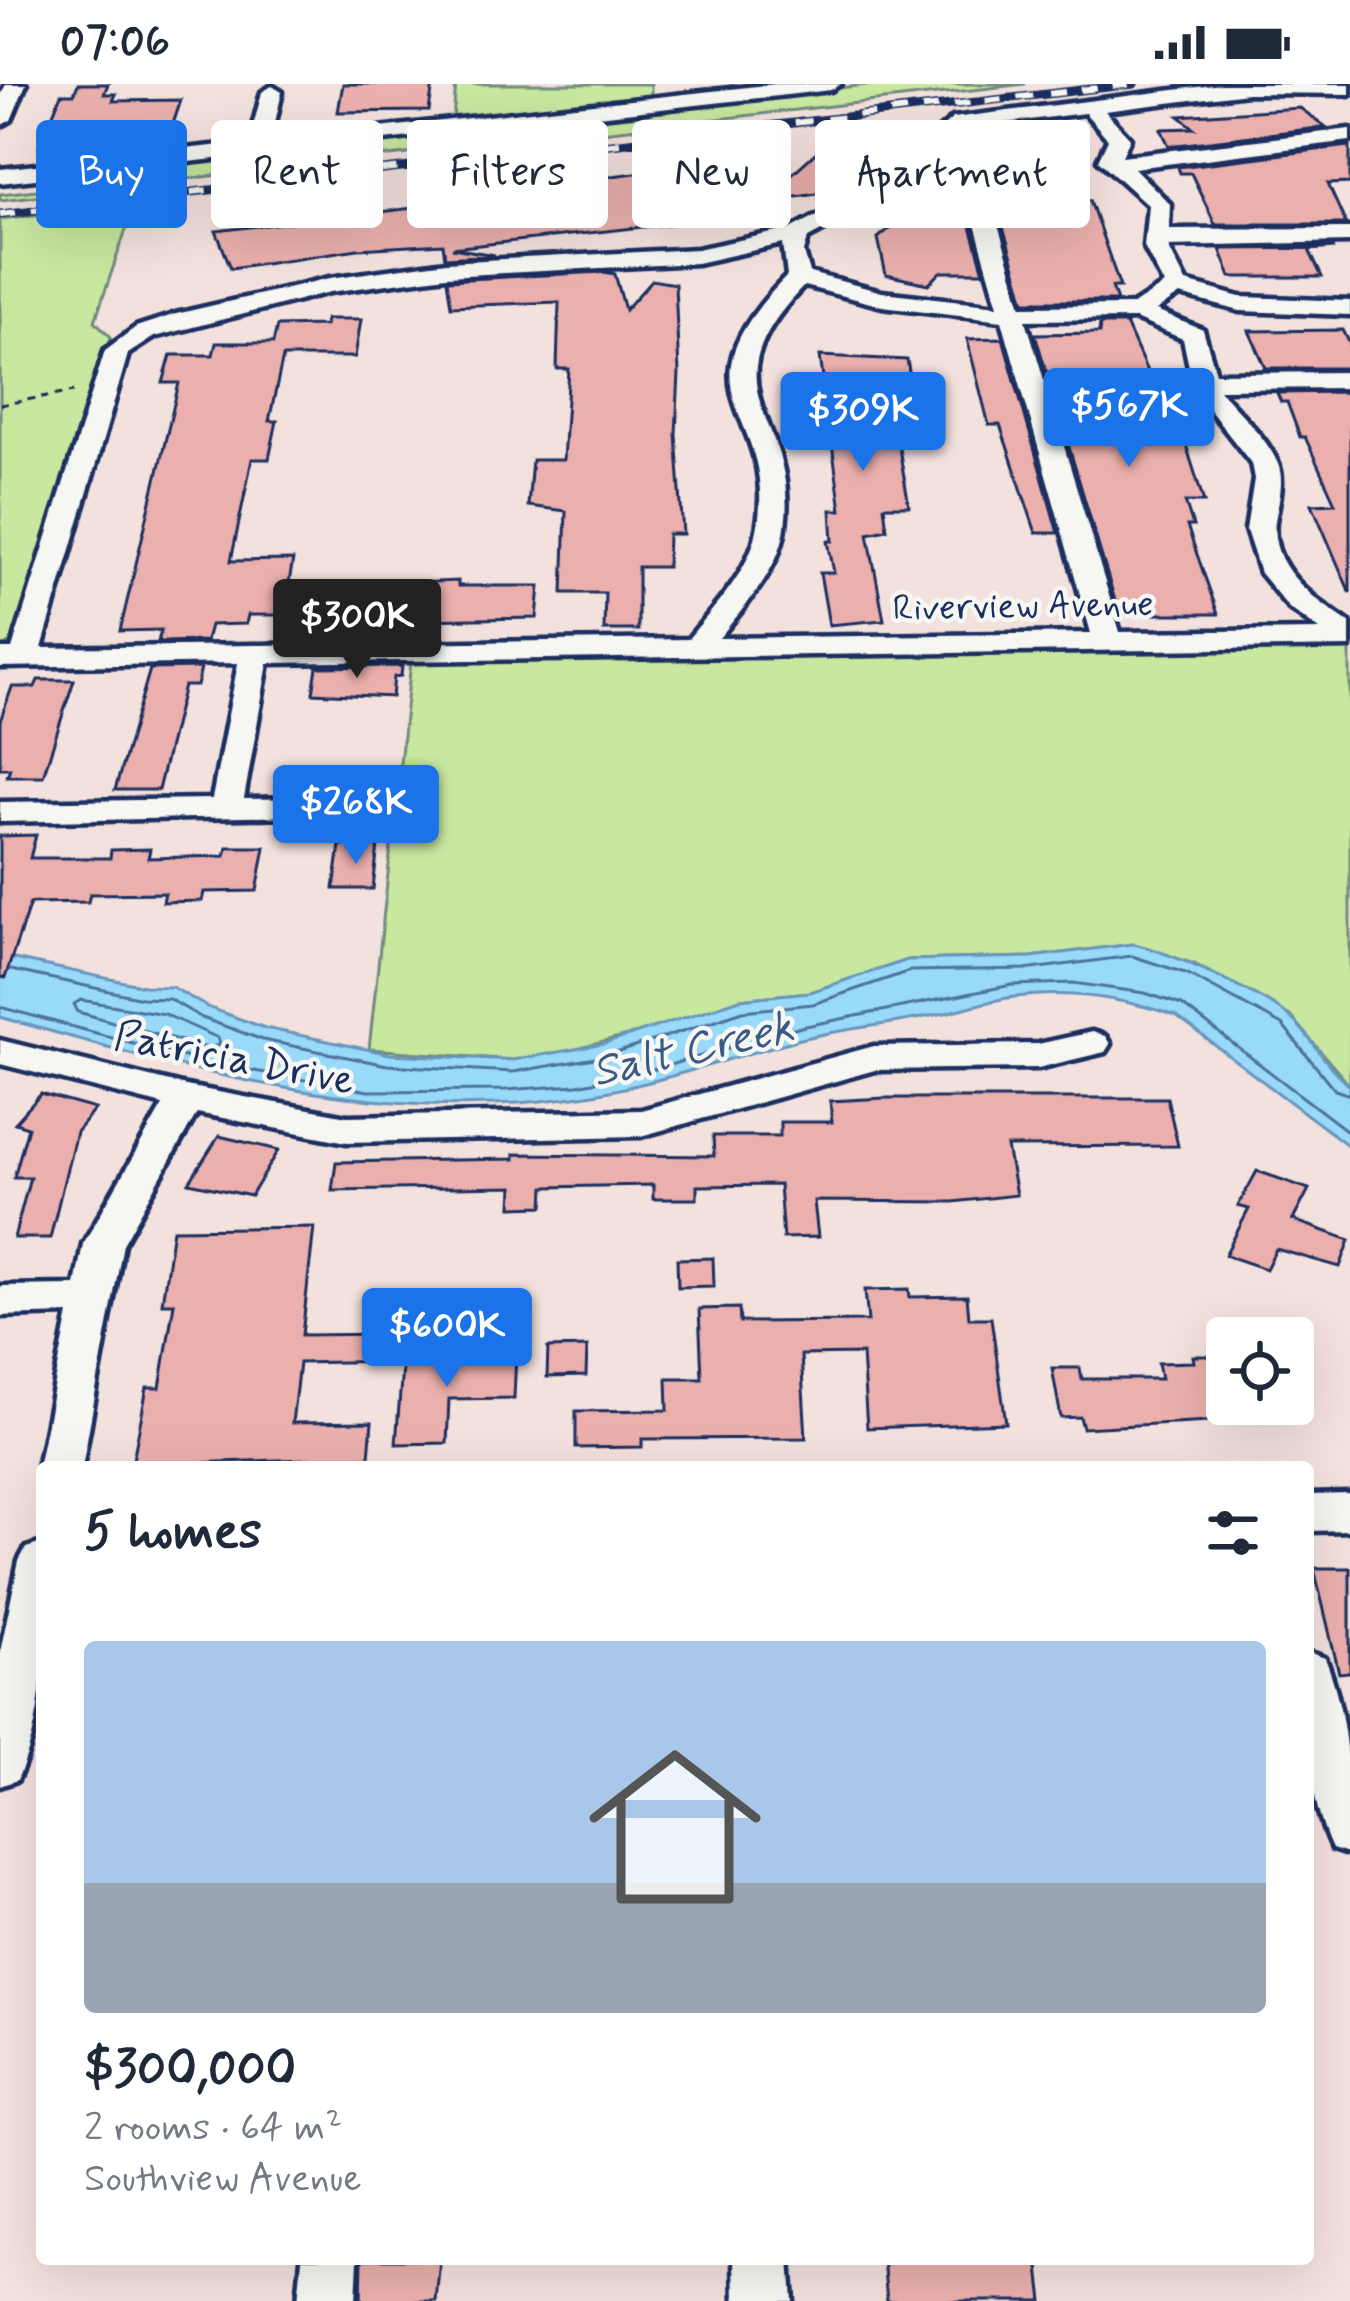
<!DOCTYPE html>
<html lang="en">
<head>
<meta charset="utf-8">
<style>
  body { margin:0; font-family:Mynerve,sans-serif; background:#f6f6f7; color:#1f2937; height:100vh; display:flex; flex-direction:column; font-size:45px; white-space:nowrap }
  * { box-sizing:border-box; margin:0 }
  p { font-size:39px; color:#747a83 }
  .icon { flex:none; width:66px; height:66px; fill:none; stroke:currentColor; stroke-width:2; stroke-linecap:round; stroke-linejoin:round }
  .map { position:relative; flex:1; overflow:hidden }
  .side { position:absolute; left:36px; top:1377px; width:1278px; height:804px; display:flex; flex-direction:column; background:#fff; border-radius:12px; box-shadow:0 12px 48px #0002 }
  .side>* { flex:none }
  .guide { position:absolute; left:36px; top:36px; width:1278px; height:108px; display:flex; gap:24px }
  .fabs { position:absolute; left:1206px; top:1233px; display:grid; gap:24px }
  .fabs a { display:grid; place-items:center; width:108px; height:108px; border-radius:12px; background:#fff; box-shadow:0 12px 48px #0002; font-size:60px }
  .price { position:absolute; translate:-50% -102px; padding:0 27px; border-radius:12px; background:#1a73e8; color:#fff; font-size:39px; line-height:78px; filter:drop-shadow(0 3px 6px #0008) }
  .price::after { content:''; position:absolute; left:50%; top:72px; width:36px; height:27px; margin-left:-18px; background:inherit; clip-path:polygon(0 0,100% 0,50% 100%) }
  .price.on { background:#222; color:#fff }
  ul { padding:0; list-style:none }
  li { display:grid; align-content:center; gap:24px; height:636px; padding:0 48px }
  li span { display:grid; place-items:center; height:372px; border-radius:12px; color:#555 }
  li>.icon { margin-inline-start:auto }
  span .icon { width:216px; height:216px; fill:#fffc; stroke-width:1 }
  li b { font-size:51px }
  h2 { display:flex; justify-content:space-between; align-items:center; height:144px; padding:0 48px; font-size:51px }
  .chip { padding:0 42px; border-radius:12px; background:#fff; box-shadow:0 12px 48px #0002; font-size:42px; line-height:108px }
  .chip.on { background:#1a73e8; color:#fff }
  .status { display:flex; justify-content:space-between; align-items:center; height:84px; padding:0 60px; background:#fff; direction:ltr }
  .status svg { height:33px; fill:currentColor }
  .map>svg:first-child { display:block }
  .green { fill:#c8e79f; stroke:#728b7e; stroke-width:3 }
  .water { fill:#99dafb; stroke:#6796bc; stroke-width:3 }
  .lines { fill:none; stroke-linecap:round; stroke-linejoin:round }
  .shore { stroke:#4d739d; stroke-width:3 }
  .building { fill:#ebb0ad; stroke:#1b2f5e; stroke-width:3 }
  .minor-casing { stroke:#1b2f5e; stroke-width:9 }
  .path { stroke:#1b2f5e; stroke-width:3; stroke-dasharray:8 6; stroke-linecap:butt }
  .minor { fill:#f6f6f2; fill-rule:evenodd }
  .rail-casing { stroke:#1b2f5e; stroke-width:9 }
  .rail { stroke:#f6f6f2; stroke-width:6; stroke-dasharray:16; stroke-linecap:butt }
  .labels { text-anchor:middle; stroke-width:9; stroke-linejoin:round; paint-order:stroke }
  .far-street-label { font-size:36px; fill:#1b2f5e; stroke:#f6f6f2 }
  .street-label { font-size:42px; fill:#1b2f5e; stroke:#f6f6f2 }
  .water-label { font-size:45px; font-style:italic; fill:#3a5a85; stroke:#f6f6f2 }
</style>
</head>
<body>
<div class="status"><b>07:06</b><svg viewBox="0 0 49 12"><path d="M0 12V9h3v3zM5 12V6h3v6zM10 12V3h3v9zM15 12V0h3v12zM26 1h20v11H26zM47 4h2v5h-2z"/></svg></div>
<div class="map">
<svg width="1350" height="2217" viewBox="0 0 1350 2217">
  <rect width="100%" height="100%" fill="#f3e1dd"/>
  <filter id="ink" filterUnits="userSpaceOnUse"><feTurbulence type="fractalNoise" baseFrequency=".00833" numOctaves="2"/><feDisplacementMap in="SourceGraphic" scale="24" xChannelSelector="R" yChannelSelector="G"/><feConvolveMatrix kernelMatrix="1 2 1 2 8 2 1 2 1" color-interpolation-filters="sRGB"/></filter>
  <g filter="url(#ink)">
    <!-- green -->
    <g class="green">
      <path d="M456 0H651V13L453 35Z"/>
      <path d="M875 0H1026L0 116V110L64 103V92L648 30 649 25Z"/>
      <path d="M135 119 95 237 111 253 15 555 0 566V135Z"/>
      <path d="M1350 563V1002L1290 932 1194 880 1133 860 1031 873 908 876 810 908 740 915 678 939 561 969 513 976 369 965 411 578Z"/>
    </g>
    <!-- water -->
    <path class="water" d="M1133 860C1166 866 1272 914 1294 937 1314 957 1328 985 1350 1002V1063L1176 932C1126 915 1069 906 1015 913 988 916 962 926 935 931 891 941 845 944 801 955 727 974 656 1001 581 1012 381 1043 190 987 0 933V872L144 902 172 903 207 923 265 944 390 970 513 976 604 960 740 915 810 908 908 876 1031 873Z"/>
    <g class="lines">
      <!-- shore -->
      <g class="shore">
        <path d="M11 886 142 914 169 915 202 934 263 956 387 981 513 988 607 972 743 927 813 920 910 887 1032 885 1132 872 1188 890 1282 941 1335 1006 1350 1011"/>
        <path d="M81 916 164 930 218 954 220 961 206 964 78 928 74 920Z"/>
        <path d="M0 923 203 978 368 1007 506 1006 577 1001 649 987 801 943 1012 901 1073 899 1145 909 1182 921 1350 1049"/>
      </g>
    </g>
    <!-- building -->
    <g class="building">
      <path d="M78 0H108L104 10H116L113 17 181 16 168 55 96 56 93 63 39 64 61 10H74Z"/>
      <path d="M343 0H433L429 27 338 28Z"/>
      <path d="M1300 24 1326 43 1169 62 1161 45 1194 44 1179 32Z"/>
      <path d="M1020 44H1055L1073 96 1084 116H1090L1120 203H1112L1117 217H1025L979 63 971 48 1021 47Z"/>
      <path d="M1350 62V99L1328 100 1346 140H1215L1191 89H1180L1178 83Z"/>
      <path d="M822 63 870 74 837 106 762 117Z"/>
      <path d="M667 85 673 93 717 88 744 120 670 131 671 140 452 164 495 171 445 174 443 160 358 165 231 184 216 147 569 106 564 98Z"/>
      <path d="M946 98H958L984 188H941L929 200 886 191 878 154Z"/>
      <path d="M1335 164 1309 166 1322 193H1231L1220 165Z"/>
      <path d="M604 188 615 190 625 226 652 196 675 200 679 289 676 350 683 450H668L667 483H638V546H604L605 509H563L566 427 528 422 532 376H563L569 285H557L559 218 451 222 447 196Z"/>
      <path d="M326 235H361L355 273H283L269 337H277L269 375H252L231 477 293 476 288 504 458 497V502H540L537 534 407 536 405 554 321 556 325 531H248L246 540 210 541 206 557 158 558 161 546 120 547 179 299H163L171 271H213L216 259H273L277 242 325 241Z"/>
      <path d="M1100 240H1126L1149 292H1157L1170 326H1175L1204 418H1185L1193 442H1187L1218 530H1119L1035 250 1099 249Z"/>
      <path d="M1343 246 1350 260V284H1266L1249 247Z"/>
      <path d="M1003 254 1058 449H1036L1000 341H989L967 255Z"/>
      <path d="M820 272 907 276 918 341H895L909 422H884L887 445 868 449 884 536 829 541 820 489H834L828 457H833L831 426H841Z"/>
      <path d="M1350 308V509L1312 420 1335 419 1305 353H1300L1287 318H1281L1277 309Z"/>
      <path d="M402 582 401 592 394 593 392 613 313 609 317 583Z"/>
      <path d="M201 584 197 602H184L158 706H115L150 585Z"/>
      <path d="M38 596H74L43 692H7L10 684H0V637L12 603H35Z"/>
      <path d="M36 751 30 774H110L111 766 150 765 148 774 225 772 227 763H265L257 807 204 808 202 817 163 818 165 809 90 810 88 818 30 819 5 894 0 893V752Z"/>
      <path d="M340 761H378L373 805H334Z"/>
      <path d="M41 1010 95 1025 76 1048 50 1154H14L30 1093H14L28 1043 15 1039Z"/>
      <path d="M885 1014H1167L1178 1062 1007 1063 1016 1111 953 1118 814 1117 818 1153 783 1154 779 1101 697 1102V1115H653V1101L545 1103 544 1122 512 1123 513 1103 332 1106 336 1078 514 1075V1070L714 1072 713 1052H780V1038H832L830 1017Z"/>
      <path d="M219 1052 279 1066 251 1112 189 1099Z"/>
      <path d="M1257 1087 1309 1105 1293 1136 1350 1156 1340 1183 1276 1165 1266 1185 1225 1171 1249 1125 1238 1122Z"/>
      <path d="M314 1143 302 1251 391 1250 389 1277 299 1279 292 1339 372 1338 369 1373 132 1381 147 1304H160L174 1219H162L173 1145Z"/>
      <path d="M713 1174 714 1202 678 1203 677 1175Z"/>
      <path d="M909 1205 910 1213 967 1212 969 1234H991L1006 1339 867 1344 862 1270 801 1271 806 1354 642 1355V1363L576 1364V1327L668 1326 667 1294H702L699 1225 739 1224 740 1238 868 1237 865 1206Z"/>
      <path d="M587 1263 586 1292 547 1293 548 1264Z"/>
      <path d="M516 1269 514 1314 449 1315 447 1359 396 1360 403 1271Z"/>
      <path d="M1193 1272H1227V1336L1083 1344 1080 1333 1061 1334 1052 1284H1080L1082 1295H1161L1158 1279 1194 1278Z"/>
      <path d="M1314 1484H1350V1588L1339 1589Z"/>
      <path d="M362 2175H440L436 2217H361Z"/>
      <path d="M883 2175H1038L1043 2217H887Z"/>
    </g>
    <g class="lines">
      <!-- minor casing -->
      <g class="minor-casing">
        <g id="minor">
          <path d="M6 0H26L11 36 0 42V13Z"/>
          <path d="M775 0H841L831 6 0 99V85L249 58 262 8 272 2 282 8 271 56Z"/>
          <path d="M1221 0H1350V10L1247 9 1105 27 1130 54 1122 72 1350 45V57L1134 84 1170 120 1169 145 1350 144V158L1168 162 1186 198 1241 213 1350 217V231L1240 227 1180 211 1156 227 1203 246 1216 289 1350 288V304L1219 305C1237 327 1267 353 1278 380 1285 398 1278 419 1275 437 1269 485 1316 516 1350 539V563L268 579 244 715 388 713 404 723 400 730 0 738V718L212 715 238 579 0 583V565H12L105 266 136 243 176 230 330 194 446 178 697 165 791 145 879 98 953 34ZM1085 29 1108 55 1098 76 1148 121 1144 162 1164 201 1133 221 1022 222 975 64 958 51 966 44ZM946 62 954 67 998 221 882 208 810 189 804 168 808 154 895 108ZM783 160 787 192C666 314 780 325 757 446 749 488 714 523 688 555L42 564 128 270 154 253 330 208 446 192 697 179ZM804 202 882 222 1002 236 1091 549 719 554C745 522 780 485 785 443 800 329 699 310 804 202ZM1135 235 1183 255 1194 306 1251 379 1254 395 1246 446 1260 489 1289 524 1320 546 1120 548 1026 236Z"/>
          <path d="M1092 948 1105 952 1110 960 1105 968 1038 984 875 986 641 1052 347 1058 197 1029 123 1160 82 1383H42V1390L38 1383 69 1230 0 1232V1202L75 1201 83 1160 163 1021 0 980V956L186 1002 347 1032 641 1026 874 962 1038 960Z"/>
          <path d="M1350 1410V1446L1308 1447V1411Z"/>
          <path d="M42 1459C42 1535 51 1625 17 1696L0 1702V1568L19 1477 26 1464Z"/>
          <path d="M1308 1568 1325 1574C1350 1636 1350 1704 1350 1771L1332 1765C1303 1702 1308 1635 1308 1568Z"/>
          <path d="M302 2175H358L356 2217H298Z"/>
          <path d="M734 2175H790L793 2217H735Z"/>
        </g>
      </g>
      <!-- path -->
      <path class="path" d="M0 321 74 307"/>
      <!-- minor -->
      <use href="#minor" class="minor"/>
      <!-- rail casing -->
      <g class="rail-casing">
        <path id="rail" d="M0 130 1134 0"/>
      </g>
      <!-- rail -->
      <use href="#rail" class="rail"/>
    </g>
  </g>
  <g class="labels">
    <!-- far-street labels -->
    <g class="far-street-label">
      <text transform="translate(1023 520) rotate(-1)" y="13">Riverview Avenue</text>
    </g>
    <!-- street labels -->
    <g class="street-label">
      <text transform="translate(235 972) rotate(11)" y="15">Patricia Drive</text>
    </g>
    <!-- water labels -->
    <g class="water-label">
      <text transform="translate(692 963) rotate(-13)" y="16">Salt Creek</text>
    </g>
  </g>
</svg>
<div class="fabs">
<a><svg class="icon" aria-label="locate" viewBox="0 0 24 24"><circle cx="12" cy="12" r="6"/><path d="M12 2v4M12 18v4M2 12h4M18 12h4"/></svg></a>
</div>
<b class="price" style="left:1129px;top:386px">$567K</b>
<b class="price" style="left:863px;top:390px">$309K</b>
<b class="price on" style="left:357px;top:597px">$300K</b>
<b class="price" style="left:356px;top:783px">$268K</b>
<b class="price" style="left:447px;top:1306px">$600K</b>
<div class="guide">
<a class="chip on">Buy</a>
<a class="chip">Rent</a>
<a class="chip">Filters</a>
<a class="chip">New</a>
<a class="chip">Apartment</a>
</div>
<section class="side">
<h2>5 homes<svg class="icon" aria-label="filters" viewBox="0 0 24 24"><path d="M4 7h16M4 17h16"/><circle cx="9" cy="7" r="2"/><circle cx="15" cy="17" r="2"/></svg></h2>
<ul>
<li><span style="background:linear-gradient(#a9c7e8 65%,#9aa5b1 0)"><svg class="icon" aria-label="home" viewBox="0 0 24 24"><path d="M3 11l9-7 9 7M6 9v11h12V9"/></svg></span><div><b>$300,000</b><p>2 rooms · 64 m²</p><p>Southview Avenue</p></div></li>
</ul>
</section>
</div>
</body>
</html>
